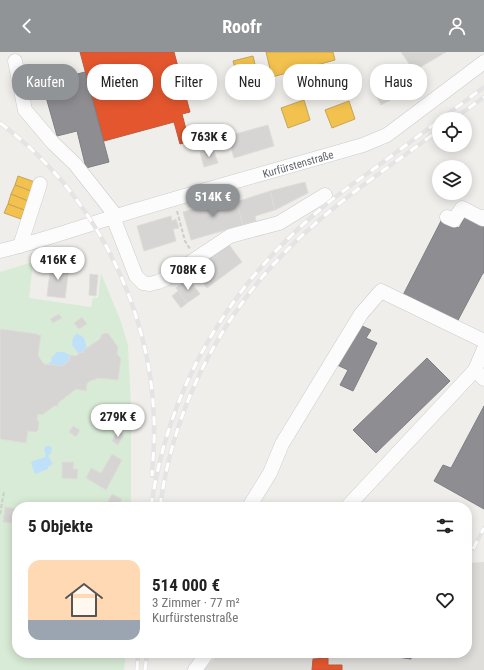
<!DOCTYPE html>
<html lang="de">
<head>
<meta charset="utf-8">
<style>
  body { margin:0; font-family:"Roboto Condensed",sans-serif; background:#f2f2f2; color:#222; height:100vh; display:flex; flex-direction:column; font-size:15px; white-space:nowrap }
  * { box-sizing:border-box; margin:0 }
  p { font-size:13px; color:#767676 }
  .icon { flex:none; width:22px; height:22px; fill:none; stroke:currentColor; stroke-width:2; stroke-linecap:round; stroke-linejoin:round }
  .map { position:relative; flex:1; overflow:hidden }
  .panel { position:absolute; left:12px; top:450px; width:460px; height:156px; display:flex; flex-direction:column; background:#fff; border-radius:16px; box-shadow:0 2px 10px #0003 }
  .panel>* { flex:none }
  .banner { position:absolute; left:12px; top:12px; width:460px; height:36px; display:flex; gap:8px }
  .fabs { position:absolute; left:432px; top:60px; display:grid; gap:8px }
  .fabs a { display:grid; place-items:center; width:40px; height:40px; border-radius:50%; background:#fff; box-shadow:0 2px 10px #0003; font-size:20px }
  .price { position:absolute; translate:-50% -34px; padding:0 9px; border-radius:14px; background:#fff; color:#222; font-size:13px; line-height:26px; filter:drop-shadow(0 1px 2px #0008) }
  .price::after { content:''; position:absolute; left:50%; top:24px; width:12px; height:9px; margin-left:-6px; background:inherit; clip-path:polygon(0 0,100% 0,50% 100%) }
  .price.active { background:#919496; color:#fff }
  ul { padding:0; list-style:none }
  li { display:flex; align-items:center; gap:12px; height:100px; padding:0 16px }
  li+li { border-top:1px solid #e0e0e0 }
  li span { display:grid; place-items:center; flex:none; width:112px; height:80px; border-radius:12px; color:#555 }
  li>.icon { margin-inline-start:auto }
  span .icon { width:48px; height:48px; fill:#fffc; stroke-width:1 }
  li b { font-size:17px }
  h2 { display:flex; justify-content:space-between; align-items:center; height:48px; padding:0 16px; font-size:17px }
  .tag { padding:0 14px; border-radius:16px; background:#fff; box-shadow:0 2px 10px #0003; font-size:14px; line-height:36px }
  .tag.active { background:#919496; color:#fff }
  header { display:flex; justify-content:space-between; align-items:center; height:52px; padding:0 16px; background:#919496; color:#fff; font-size:18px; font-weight:700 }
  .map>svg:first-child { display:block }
  .industrial { fill:#dfddda }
  .green { fill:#d8ebd6 }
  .water { fill:#bfe0f9 }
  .homes { fill:#f2c14e; stroke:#c6a556 }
  .shops { fill:#e4572e; stroke:#bc5b3f }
  .industry { fill:#8d8d92; stroke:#7f8085 }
  .building { fill:#d6d5d3; stroke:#deddd9 }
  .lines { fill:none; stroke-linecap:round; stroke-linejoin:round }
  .minor-casing { stroke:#cbcccc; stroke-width:15 }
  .path { stroke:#cacfcc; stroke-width:2; stroke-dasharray:4 2; stroke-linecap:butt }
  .minor { stroke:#fdfcfc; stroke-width:14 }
  .rail-casing { stroke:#e4e4e4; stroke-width:4.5 }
  .rail { stroke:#fff; stroke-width:3; stroke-dasharray:9; stroke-linecap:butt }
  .labels { text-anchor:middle; stroke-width:4; stroke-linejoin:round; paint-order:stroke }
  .street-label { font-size:11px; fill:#5f6368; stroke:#fff }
</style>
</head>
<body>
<header><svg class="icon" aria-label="back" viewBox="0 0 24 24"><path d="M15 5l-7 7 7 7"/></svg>Roofr<svg class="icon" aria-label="person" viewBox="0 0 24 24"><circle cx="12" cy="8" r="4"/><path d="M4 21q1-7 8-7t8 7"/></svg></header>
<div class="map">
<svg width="484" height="618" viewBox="0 0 484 618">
  <rect width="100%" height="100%" fill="#efeeea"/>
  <!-- industrial -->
  <path class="industrial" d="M484 510V618H204L206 614 220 601H467V511Z"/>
  <!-- green -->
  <path class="green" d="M33 210 29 246 91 255 93 246H98L101 221 121 270 128 293 131 355V455H17V601H126L124 618H0V220Z"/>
  <!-- water -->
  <g class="water">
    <path d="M77 281C79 284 81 283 83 285 86 288 85 292 87 296L84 298 83 301 80 300 79 302 72 293 73 286Z"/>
    <path d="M57 300H64L70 303 69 309 62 314 49 313V310H52L51 306Z"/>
    <path d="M46 394H50L52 396 51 401 48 404 53 412 48 415V417L35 422 31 411 33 409 45 405 46 402 44 398Z"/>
  </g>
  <!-- homes -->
  <g class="homes">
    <path d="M266 0H333L335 8 272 25Z"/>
    <path d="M253 4 259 29 240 34 233 9Z"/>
    <path d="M304 48 310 68 288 76 281 56Z"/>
    <path d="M349 49 355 67 332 76 325 58Z"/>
    <path d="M18 124 35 130 31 139 15 133Z"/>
    <path d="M15 133 31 139 28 149 11 142Z"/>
    <path d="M11 142 28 149 24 158 8 152Z"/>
    <path d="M8 152 24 158 21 167 4 161Z"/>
  </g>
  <!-- shops -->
  <g class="shops">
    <path d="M80 0H174L190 60 182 62 189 89 180 92 174 70 104 89Z"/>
    <path d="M328 606V613H342V618H312L313 607Z"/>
  </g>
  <!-- industry -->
  <g class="industry">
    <path d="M85 20 109 110 86 116 77 79 57 84 42 31Z"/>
    <path d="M466 163 484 172V221H483L456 272 402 245 442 167 459 176Z"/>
    <path d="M360 273 371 278 366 286 377 291 353 339 340 333 348 318 335 312Z"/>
    <path d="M427 306 450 329 376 401 353 378Z"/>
    <path d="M484 354V457L434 429 443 413 451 416Z"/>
    <path d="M391 601H412L411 607 390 604Z"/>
  </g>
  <!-- building -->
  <g class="building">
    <path d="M401 0H446L414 19Z"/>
    <path d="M407 16 416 31 402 40 393 25Z"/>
    <path d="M384 28 394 46 381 53 371 34Z"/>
    <path d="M268 73 274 94 234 106 228 84Z"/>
    <path d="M213 96 218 111 204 115 200 100Z"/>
    <path d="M305 130 308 141 275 158 270 139Z"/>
    <path d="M270 139 275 158 255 164 256 169 243 173 236 150Z"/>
    <path d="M235 145 243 173 191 188 183 160Z"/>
    <path d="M171 164 172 169 176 167 179 176 173 177 176 189 144 199 137 174Z"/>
    <path d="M227 190 242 210 207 236 192 216Z"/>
    <path d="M51 212 69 214 65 246 47 244Z"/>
    <path d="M90 222 98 223 96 244 89 243Z"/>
    <path d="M188 226 200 242 187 251 176 236Z"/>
    <path d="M178 239 187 251 181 256 172 244Z"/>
    <path d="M59 262 62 266 53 271 50 267Z"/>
    <path d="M82 265 87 272 79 277 74 271Z"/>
    <path d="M0 277 38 282V283H41L38 304 44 312 62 314 69 309 70 303 76 304 80 300 83 301 84 298 100 287 102 282 108 281 118 295 117 302 121 306 118 328 97 326 95 328H92L87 331 86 339 76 337 58 351V354H54L42 363 38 362 37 367 39 370 38 378 36 380 28 379 26 391 0 387Z"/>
    <path d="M73 374 80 378 76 385 69 380Z"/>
    <path d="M118 378 124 382 118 393 112 389Z"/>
    <path d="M112 402 122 408 106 438 86 426 91 416 101 421Z"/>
    <path d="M62 410H74L73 417H78L77 427 62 426Z"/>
    <path d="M112 442 122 447 118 455H113L107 451Z"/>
    <path d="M5 455 17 457V472L3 470Z"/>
  </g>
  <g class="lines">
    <!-- minor casing -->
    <g class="minor-casing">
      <g id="minor">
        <path d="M15 9 25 58 53 91 75 112 116 164"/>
        <path d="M113 165 136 224 143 231 150 232 158 230 167 226 230 184 279 171 325 143"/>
        <path d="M447 165 454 168 462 156 483 167 484 165"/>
        <path d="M20 194 40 132"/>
        <path d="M0 199C45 188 89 172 133 159 210 136 287 115 363 93L387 83 484 10"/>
        <path d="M475 318 484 327"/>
        <path d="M249 455 270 421 282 392 361 262 381 239 484 289"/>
        <path d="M347 455 475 318 484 297"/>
        <path d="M195 618 207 601"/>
      </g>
    </g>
    <!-- path -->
    <g class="path">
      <path d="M177 159 185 189 190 197"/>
      <path d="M0 462 4 440"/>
    </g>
    <!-- minor -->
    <use href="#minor" class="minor"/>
    <!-- rail casing -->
    <g class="rail-casing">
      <g id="rail">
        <path d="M441 67 484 35"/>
        <path d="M454 67 484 45"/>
        <path d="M0 71C92 139 150 252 154 367 155 386 153 405 152 424"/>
        <path d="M151 455C168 337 226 238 316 161 331 148 347 136 364 124 389 106 414 87 439 69"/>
        <path d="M160 455C174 349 227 251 306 180 347 142 395 111 439 78"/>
        <path d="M473 497 484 476"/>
        <path d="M137 618 138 601"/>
        <path d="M145 618 147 601"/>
      </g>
    </g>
    <!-- rail -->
    <use href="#rail" class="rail"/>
  </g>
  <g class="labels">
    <!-- street labels -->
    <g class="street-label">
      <text transform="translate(298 112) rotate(-16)" y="4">Kurfürstenstraße</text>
    </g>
  </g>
</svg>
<div class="fabs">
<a><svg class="icon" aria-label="locate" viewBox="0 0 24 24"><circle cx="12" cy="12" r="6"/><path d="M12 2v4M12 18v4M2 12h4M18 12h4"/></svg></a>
<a><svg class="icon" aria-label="layers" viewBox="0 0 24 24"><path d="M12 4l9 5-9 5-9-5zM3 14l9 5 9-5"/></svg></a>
</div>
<b class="price" style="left:209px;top:106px">763K €</b>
<b class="price active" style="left:213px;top:166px">514K €</b>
<b class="price" style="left:58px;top:229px">416K €</b>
<b class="price" style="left:188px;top:239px">708K €</b>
<b class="price" style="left:118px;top:386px">279K €</b>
<div class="banner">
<a class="tag active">Kaufen</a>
<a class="tag">Mieten</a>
<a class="tag">Filter</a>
<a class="tag">Neu</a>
<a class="tag">Wohnung</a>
<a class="tag">Haus</a>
</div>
<section class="panel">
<h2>5 Objekte<svg class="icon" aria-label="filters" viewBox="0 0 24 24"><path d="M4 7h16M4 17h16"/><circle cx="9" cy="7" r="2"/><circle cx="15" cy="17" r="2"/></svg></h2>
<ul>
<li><span style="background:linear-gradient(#ffd9b3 75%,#9aa5b1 0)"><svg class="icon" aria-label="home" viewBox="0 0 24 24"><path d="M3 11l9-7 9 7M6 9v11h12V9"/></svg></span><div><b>514 000 €</b><p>3 Zimmer · 77 m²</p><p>Kurfürstenstraße</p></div><svg class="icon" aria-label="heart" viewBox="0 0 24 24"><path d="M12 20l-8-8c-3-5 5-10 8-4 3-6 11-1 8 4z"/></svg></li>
</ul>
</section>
</div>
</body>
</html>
